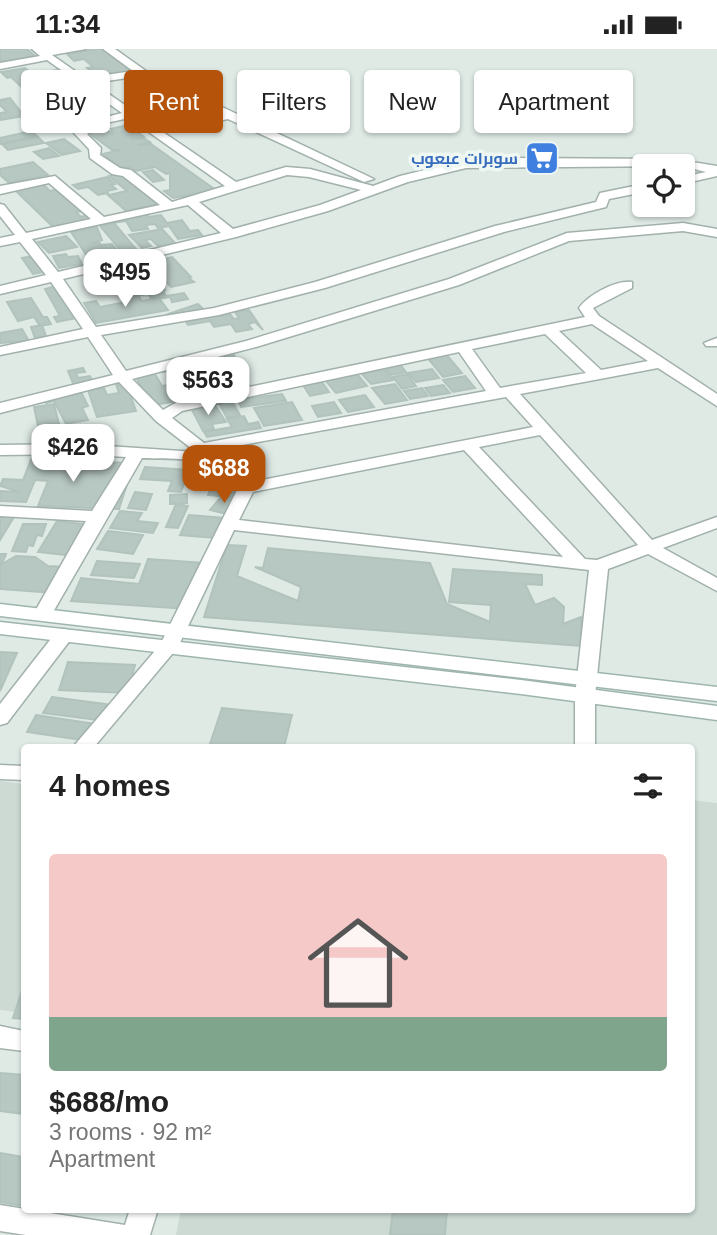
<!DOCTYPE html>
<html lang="en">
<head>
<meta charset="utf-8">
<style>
  body { margin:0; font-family:Arial,Cairo,sans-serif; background:#f6f6f6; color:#222; height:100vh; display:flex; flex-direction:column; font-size:26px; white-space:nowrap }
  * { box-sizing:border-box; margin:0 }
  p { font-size:23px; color:#767676 }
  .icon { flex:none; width:38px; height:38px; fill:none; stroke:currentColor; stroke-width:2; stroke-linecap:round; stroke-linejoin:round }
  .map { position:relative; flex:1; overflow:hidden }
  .side { position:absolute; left:21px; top:695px; width:674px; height:469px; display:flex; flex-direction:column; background:#fff; border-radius:7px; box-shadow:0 2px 5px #0004 }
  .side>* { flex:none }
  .top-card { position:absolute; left:21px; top:21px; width:676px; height:63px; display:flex; gap:14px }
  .tools { position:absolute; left:632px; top:105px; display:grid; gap:14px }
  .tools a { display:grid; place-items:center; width:63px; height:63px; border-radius:7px; background:#fff; box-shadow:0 2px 5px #0004; font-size:35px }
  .price { position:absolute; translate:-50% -60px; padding:0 16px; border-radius:14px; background:#fff; color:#222; font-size:23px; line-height:46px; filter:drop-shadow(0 2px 4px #0008) }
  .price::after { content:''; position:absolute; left:50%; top:42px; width:21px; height:16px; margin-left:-10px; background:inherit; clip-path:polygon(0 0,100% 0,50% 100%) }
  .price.on { background:#b45309; color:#fff }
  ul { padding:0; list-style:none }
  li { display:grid; align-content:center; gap:14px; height:371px; padding:0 28px }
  li span { display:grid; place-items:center; height:217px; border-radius:7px; color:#555 }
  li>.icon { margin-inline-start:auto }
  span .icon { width:126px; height:126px; fill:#fffc; stroke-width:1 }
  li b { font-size:30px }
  h2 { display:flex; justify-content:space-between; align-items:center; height:84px; padding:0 28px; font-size:30px }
  .pill { padding:0 24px; border-radius:7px; background:#fff; box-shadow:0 2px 5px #0004; font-size:24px; line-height:63px }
  .pill.on { background:#b45309; color:#fff }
  .status { display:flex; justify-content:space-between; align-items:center; height:49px; padding:0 35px; background:#fff; direction:ltr }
  .status svg { height:19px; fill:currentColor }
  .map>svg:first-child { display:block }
  .built { fill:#cddad4 }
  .building { fill:#b7c7c1; stroke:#b1c3bc; stroke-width:2 }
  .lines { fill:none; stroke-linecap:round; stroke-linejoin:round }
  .minor-casing { stroke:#a2b1ac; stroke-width:3 }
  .secondary-casing { stroke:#9eb5ad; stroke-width:3 }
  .minor { fill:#fff; fill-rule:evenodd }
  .secondary { fill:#fff; fill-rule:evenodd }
  .labels { text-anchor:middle; stroke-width:7; stroke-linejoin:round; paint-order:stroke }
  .far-shop-label { font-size:16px; font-weight:bold; fill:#366cbe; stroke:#eff7f3; text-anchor:end }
</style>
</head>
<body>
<div class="status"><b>11:34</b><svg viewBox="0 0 49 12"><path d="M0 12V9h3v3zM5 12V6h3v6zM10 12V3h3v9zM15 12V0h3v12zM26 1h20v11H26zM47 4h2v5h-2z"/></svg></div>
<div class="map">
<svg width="717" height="1186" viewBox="0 0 717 1186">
  <rect width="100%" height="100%" fill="#dfeae5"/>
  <!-- built -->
  <g class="built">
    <path d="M0 732 24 735V964L0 961Z"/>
    <path d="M691 751 717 754V1186H176L181 1160H691Z"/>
  </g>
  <!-- building -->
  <g class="building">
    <path d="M0 0H27L35 7 0 13Z"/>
    <path d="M96 0H110L135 23 99 29 87 19 93 18 84 10 74 12 67 5Z"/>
    <path d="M25 19 32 25 57 21 74 37 29 45 11 28 7 29 1 23Z"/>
    <path d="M161 36 166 41 143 45 138 40Z"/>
    <path d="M151 44 157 49 131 53 126 49Z"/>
    <path d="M10 49 24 67 0 71V64L7 63 0 56V51Z"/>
    <path d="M182 56 189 62 151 69 145 63Z"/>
    <path d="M127 76 144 88 131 90H145L150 93 138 96 151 95 217 142 173 149 164 142 170 141V124L166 125 155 118 136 122 131 118 121 119 103 105 120 101H112L89 84 106 80 114 86 111 80Z"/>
    <path d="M31 82 37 87 0 95V89Z"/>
    <path d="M38 88 44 94 8 101 2 95Z"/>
    <path d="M64 90 80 102 62 106 46 94Z"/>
    <path d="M49 99 59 107 43 110 34 103Z"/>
    <path d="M33 113 48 126 9 134 0 126V120Z"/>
    <path d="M153 121 164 131 153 133 143 123Z"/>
    <path d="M130 123 166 153 126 162 108 146 127 142 109 127Z"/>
    <path d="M107 128 115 135 111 136 116 140 107 142 108 144 98 146 88 138 78 140 73 136Z"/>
    <path d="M42 134 50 142 59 140 83 162 76 163 81 168 91 165 97 171 55 180 14 140Z"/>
    <path d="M145 162 149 168 161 166 167 174 182 171 190 182 198 181 202 186 178 190 169 177 158 179 155 175 146 176 148 180 132 182 126 172 113 174 109 168Z"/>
    <path d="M114 174 136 200 122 203 100 177Z"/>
    <path d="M97 178 102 191 91 194 99 193 101 196 112 195 120 205 89 210 71 183Z"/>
    <path d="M162 180 175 194 158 197 151 190 145 191 151 197 142 199 129 186Z"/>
    <path d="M66 187 77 198 49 204 38 193Z"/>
    <path d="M43 205 54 221 33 225 22 209Z"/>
    <path d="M66 205 68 208 78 207 82 215 59 219 53 207Z"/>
    <path d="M172 208 191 228 189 229 194 233 171 238 148 214Z"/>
    <path d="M118 223 123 230 132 228 141 239 160 235 165 241 137 247 123 230 112 232 107 226Z"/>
    <path d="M62 235 64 239 69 238 87 267 57 273 54 268 60 267 45 240Z"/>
    <path d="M164 243 166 247 184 244 188 250 172 253 170 248 152 251 149 246Z"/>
    <path d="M137 245 142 252 159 249 168 261 96 274 84 254 96 252 100 258 126 253 122 248Z"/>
    <path d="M31 249 43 268H47L51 275 40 277 34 268 18 272 7 253Z"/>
    <path d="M198 255 205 262 173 269 168 265Z"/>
    <path d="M249 261 263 281 255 273 248 275 252 280 236 283 231 275 214 278 210 272 188 276 185 271 230 265 234 270 239 269 235 263Z"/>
    <path d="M42 276 46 287 35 289 31 278Z"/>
    <path d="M22 280 29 292 0 294V284Z"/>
    <path d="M445 304 462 324 443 328 426 307Z"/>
    <path d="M234 306 244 328 241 329 239 324 231 325 234 333 246 331 251 340 203 347 201 341 219 339 218 335 230 333 220 308Z"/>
    <path d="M215 313 220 325 202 327 197 315Z"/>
    <path d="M399 314 406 323 391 326 384 317Z"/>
    <path d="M188 318 200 338 193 339 198 348 150 357 136 328 155 325 162 337 178 334 171 322 160 323Z"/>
    <path d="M83 319 85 323 76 324 78 329 90 327 94 335 75 339 68 322Z"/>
    <path d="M384 320 393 331 371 335 361 324Z"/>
    <path d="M432 320 439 329 416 333 408 324Z"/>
    <path d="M357 325 367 337 336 344 326 332Z"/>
    <path d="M407 325 416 337 402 340 393 328Z"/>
    <path d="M465 327 475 339 453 343 443 331Z"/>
    <path d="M322 333 329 343 310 347 303 336Z"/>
    <path d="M126 334 136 362 97 368 88 341 104 339 107 346 119 344 116 335Z"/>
    <path d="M395 335 407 351 385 355 372 339Z"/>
    <path d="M443 336 450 344 431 347 425 339Z"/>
    <path d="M422 339 428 347 410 350 404 342Z"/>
    <path d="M81 343 88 357 82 359 88 371 66 375 54 352 46 354 44 350Z"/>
    <path d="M282 345 286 352 241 358 238 351Z"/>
    <path d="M365 346 374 358 348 363 339 351Z"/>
    <path d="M292 353 302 371 264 377 254 359Z"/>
    <path d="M334 353 341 364 318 368 312 357Z"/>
    <path d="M233 354 240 366 227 369 220 356Z"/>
    <path d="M54 355 59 375 38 377 34 358Z"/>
    <path d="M214 355 226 373 212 375 214 380 203 382 192 361Z"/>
    <path d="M244 367 248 375 258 373 261 379 207 388 204 383 232 378 227 370Z"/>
    <path d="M32 408 63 417 65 412 134 414 119 460 38 457 48 432 35 431 26 453 0 452V442L20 443 0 437 3 430 23 431Z"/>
    <path d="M145 418 189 421 181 443 168 442 172 432 140 430Z"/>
    <path d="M194 421 246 427 236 449 208 446 213 434 188 431Z"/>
    <path d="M135 443 152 445 146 461 128 459Z"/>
    <path d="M187 445V454L170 455V446Z"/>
    <path d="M221 448 237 452 226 465 210 461Z"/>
    <path d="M176 455 188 457 178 479 166 478Z"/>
    <path d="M120 462 142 464 137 472 158 474 153 484 110 479Z"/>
    <path d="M189 466 224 469 216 489 180 486Z"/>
    <path d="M0 467 14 468 0 491Z"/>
    <path d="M57 472 92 476 74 507 38 503Z"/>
    <path d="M23 475H46L42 487 37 486 33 497 28 496 26 503 12 502Z"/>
    <path d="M108 482 143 486 133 505 97 500Z"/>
    <path d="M227 496 246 497 237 527 298 552 301 538 255 518 263 519 268 499 430 514 447 555 490 573 491 556 449 553 453 520 542 526V536L525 535 535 556 554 549 564 558 563 575 581 568V597L204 568Z"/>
    <path d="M0 505H6L2 515 16 507 35 508 48 517 66 518 55 544 0 540Z"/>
    <path d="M148 510 204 514 188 560 71 552 81 529 139 535Z"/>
    <path d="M97 512 140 515 134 529 91 526Z"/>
    <path d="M0 603 17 604 0 642Z"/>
    <path d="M68 613 135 616 128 644 59 641Z"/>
    <path d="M52 648 113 656 105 672 43 664Z"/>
    <path d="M222 659 292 666 284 698H209Z"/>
    <path d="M36 666 96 675 88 692 27 683Z"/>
    <path d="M22 942H24V970L13 969Z"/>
    <path d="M0 1024 24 1026V1065L0 1062Z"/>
    <path d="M0 1104 24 1108V1157L0 1153Z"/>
    <path d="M393 1160H447L445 1186H390Z"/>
  </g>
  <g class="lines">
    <!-- minor casing -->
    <g class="minor-casing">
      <g id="minor">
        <path d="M32 0H86L52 6 85 29 133 22 103 0H115L146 22 374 130 364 133 228 70 163 83 236 133 286 118 310 120 373 137 400 127 466 111 507 109 674 110 717 117V127L682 135V128L706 123 682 117 466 119 408 133 328 162 236 188 63 230 96 278 214 259 315 233 495 177 596 153 600 144 644 135V143L609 150 606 158 504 183 325 239 219 266 101 286 126 322 246 292 449 230 567 184 683 174 717 180V188L683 182 569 192 459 236 256 298 132 330 163 361 177 353 585 268 579 259C588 246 616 231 632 233V239L593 259 599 267 717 345V357L658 319 520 345 652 491 717 468V479L663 499 717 529V542L648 505 608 520 595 647V698H575V647L589 521 234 481 178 598 94 698H73L160 596 238 439C223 404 174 411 142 409L49 570H35L33 566 86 472 0 467V457L92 462 126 408 78 405 0 406V396L78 395 196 403 156 372 119 333 0 364V354L113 326 88 288 0 306V298L83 280 51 233 0 245V237L46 226 20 193 0 197V189L15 186 0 167V155L4 156 26 184 91 170 49 134 0 145V137L55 127 104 168 160 156 123 127 112 125 90 109 89 100 74 84 98 70 122 64 47 11 0 20V14L40 7ZM141 27 218 65 155 77 93 34ZM129 69 225 137 172 153 131 121 120 119 100 106 101 99 87 85 106 74ZM287 126 309 128 361 141 320 156 233 180 199 153ZM188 156 221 184 58 223 32 190ZM592 275 648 312 601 321 559 282ZM545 285 586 324 500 339 472 300ZM459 303 486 342 204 394 172 369 182 362ZM506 348 533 378 252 433 246 421 214 401ZM540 386 638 496 597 511 585 510 479 398ZM464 401 563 508 239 471 253 443Z"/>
        <path d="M717 289V297H706L704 294Z"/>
        <path d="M64 580 71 582 74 586 71 590 7 674 0 676V655L57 582Z"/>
        <path d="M0 716 24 717V731L0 730Z"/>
        <path d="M0 977 24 982V1002L0 999Z"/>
        <path d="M0 1156 125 1176 130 1160H158L150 1186H26L0 1182Z"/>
      </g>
    </g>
    <!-- secondary casing -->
    <g class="secondary-casing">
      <g id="secondary">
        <path d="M0 555 717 638V652L0 567Z"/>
        <path d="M0 573 521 631 717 657V671L521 645 0 585Z"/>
      </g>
    </g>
    <!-- minor -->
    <use href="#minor" class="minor"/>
    <!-- secondary -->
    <use href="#secondary" class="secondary"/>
  </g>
  <!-- icons -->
  <defs>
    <g id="supermarket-square" transform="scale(1.75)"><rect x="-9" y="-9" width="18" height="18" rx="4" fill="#3f7fe0" stroke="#eff7f3"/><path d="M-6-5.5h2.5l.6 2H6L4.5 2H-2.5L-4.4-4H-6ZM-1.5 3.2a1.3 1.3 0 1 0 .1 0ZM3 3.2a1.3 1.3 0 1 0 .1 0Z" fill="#fff"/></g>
  </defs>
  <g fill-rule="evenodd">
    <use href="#supermarket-square" x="542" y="109"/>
  </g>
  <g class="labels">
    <!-- far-shop labels -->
    <g class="far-shop-label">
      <text x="518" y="115">سوبرات عبعوب</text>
    </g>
  </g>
</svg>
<div class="tools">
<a><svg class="icon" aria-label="locate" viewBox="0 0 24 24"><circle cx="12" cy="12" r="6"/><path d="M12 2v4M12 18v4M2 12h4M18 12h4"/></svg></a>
</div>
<b class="price" style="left:125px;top:260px">$495</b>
<b class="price" style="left:208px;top:368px">$563</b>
<b class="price" style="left:73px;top:435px">$426</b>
<b class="price on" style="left:224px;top:456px">$688</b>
<div class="top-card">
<a class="pill">Buy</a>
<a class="pill on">Rent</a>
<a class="pill">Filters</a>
<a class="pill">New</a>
<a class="pill">Apartment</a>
</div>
<section class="side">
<h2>4 homes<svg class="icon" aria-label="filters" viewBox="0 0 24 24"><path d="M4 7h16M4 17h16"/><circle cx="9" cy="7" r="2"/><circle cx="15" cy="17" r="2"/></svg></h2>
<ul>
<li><span style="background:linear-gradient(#f6c9c9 75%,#7fa58c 0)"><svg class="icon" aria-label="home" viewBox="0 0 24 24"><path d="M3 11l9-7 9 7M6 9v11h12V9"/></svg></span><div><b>$688/mo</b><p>3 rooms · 92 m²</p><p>Apartment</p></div></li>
</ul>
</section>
</div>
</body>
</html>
